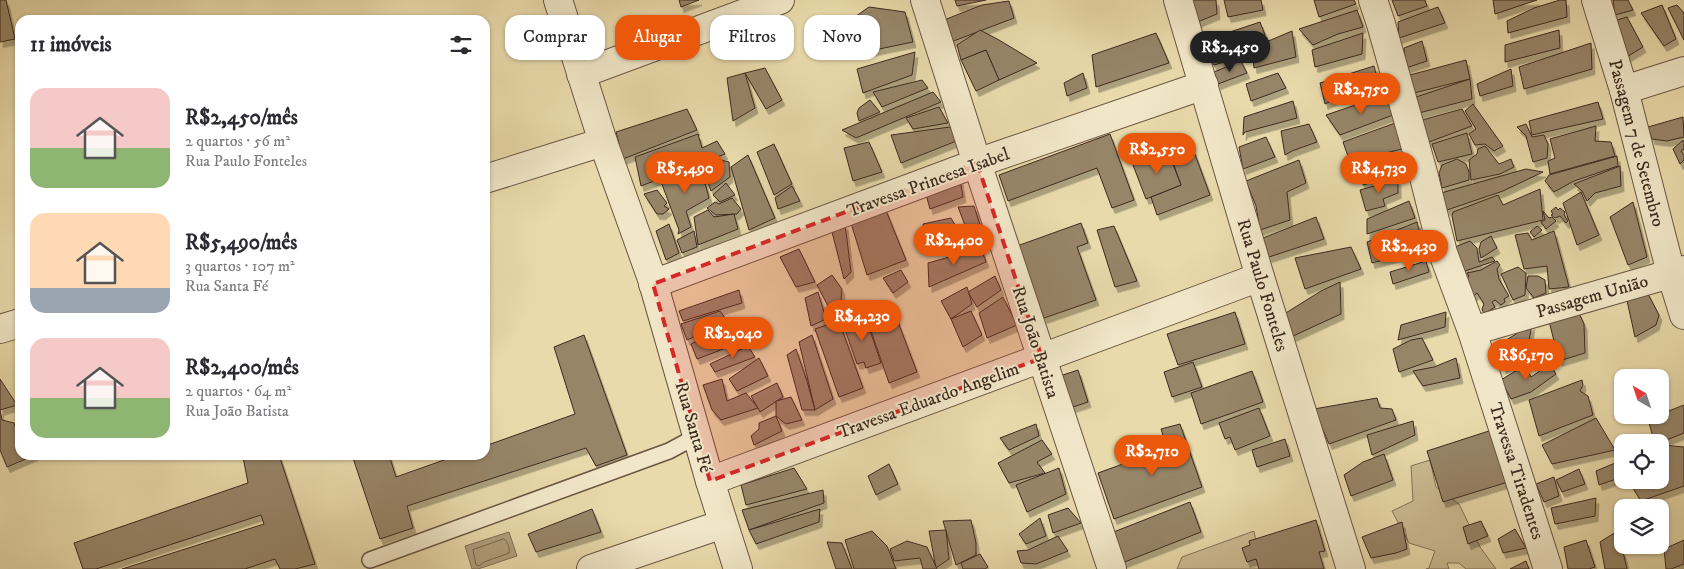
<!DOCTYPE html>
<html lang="pt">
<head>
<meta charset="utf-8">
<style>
  body { margin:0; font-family:"IM FELL DW Pica",serif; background:#f2f2f3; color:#2b2b33; height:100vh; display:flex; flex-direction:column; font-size:19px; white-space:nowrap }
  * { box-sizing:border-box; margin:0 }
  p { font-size:16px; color:#7c7c81 }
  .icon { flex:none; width:28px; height:28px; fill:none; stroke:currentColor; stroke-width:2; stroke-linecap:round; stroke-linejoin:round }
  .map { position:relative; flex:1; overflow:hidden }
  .sheet { position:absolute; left:15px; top:15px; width:475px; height:445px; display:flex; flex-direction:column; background:#fff; border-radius:15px; box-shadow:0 1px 4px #0004 }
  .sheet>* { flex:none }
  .guide { position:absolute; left:505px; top:15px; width:475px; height:45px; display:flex; gap:10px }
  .needle { width:32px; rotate:321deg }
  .fabs { position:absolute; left:1614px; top:369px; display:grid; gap:10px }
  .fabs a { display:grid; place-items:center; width:55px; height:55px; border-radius:10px; background:#fff; box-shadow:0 1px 4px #0004; font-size:25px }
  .price { position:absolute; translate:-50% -42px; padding:0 11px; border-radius:18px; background:#ea580c; color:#fff; font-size:16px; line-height:32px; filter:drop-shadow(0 1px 2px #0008) }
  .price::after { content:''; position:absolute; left:50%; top:30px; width:15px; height:11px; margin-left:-8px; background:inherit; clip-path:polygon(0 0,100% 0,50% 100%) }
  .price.active { background:#222; color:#fff }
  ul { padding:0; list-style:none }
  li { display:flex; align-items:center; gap:15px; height:125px; padding:0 15px }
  li span { display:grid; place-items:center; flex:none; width:140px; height:100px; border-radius:15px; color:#555 }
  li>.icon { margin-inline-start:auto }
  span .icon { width:60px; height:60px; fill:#fffc; stroke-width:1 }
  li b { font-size:21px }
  h2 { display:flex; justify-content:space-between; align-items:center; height:60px; padding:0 15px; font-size:21px }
  .pill { padding:0 18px; border-radius:15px; background:#fff; box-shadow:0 1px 4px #0004; font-size:18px; line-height:45px }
  .pill.active { background:#ea580c; color:#fff }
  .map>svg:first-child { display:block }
  .green { fill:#ccbc93; stroke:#857259 }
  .water { fill:#af9e7b; stroke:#826f56 }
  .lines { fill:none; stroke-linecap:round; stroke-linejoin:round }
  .shore { stroke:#76644d; stroke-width:1 }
  .building { fill:#978568; stroke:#3e291f; filter:url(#shadow) }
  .service-casing { stroke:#695542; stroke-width:18 }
  .minor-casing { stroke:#695542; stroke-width:30 }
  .tertiary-casing { stroke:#695542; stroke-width:30 }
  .service { stroke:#f1e7c8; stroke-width:15 }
  .minor { stroke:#f1e7c8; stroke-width:28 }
  .tertiary { stroke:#f1e7c8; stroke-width:28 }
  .marked { fill:#d62828; fill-opacity:0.2; stroke:#d62828; stroke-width:4; stroke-dasharray:10 6; stroke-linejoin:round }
  .labels { text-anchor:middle; stroke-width:4; stroke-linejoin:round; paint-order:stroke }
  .street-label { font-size:18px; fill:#3e291f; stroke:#f1e7c8 }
</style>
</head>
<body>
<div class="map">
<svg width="1684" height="569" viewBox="0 0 1684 569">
  <defs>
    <filter id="shadow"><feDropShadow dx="3" dy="5.5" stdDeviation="0" flood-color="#0004"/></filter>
  </defs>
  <rect width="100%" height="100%" fill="#e9daab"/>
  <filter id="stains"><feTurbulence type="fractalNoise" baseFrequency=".004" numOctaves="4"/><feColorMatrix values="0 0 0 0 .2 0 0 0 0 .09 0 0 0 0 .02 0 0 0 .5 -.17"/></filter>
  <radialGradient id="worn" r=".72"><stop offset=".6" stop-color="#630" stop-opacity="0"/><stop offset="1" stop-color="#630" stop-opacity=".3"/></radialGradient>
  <!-- green -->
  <g class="green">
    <path d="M1430 460 1436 487 1459 504 1480 547 1496 569H1466L1459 563H1447L1449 569H1426L1429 568 1435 551 1409 543 1392 511 1413 501 1411 466Z"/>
    <path d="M1254 531 1261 569H1177L1182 557Z"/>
  </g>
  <!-- water -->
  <path class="water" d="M509 532 517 556 478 569H472L465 546Z"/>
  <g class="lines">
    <!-- shore -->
    <path class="shore" d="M504 539C508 541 510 549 509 553L484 562 479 566 476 565 473 550Z"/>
  </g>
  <!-- building -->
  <g class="building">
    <path d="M0 0H6L15 39 0 42Z"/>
    <path d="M679 0H699L681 7Z"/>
    <path d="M955 0H986L957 6Z"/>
    <path d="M1190 0H1216L1217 14 1195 23Z"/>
    <path d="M1224 0H1261L1263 10 1228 17Z"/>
    <path d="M1314 0H1354L1356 4 1319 17Z"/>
    <path d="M1392 0H1425L1427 6 1398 16Z"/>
    <path d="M1493 0H1537L1495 14Z"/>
    <path d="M1560 0H1566L1567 17 1508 33 1507 21 1534 8Z"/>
    <path d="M1613 0H1628L1633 10 1615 15Z"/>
    <path d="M1009 1 1014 18 951 42 944 20 982 5Z"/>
    <path d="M1662 5 1676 39 1664 46 1641 13Z"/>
    <path d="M1677 5 1684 13V40L1668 8Z"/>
    <path d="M869 7 905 12 913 42 855 54 852 19Z"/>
    <path d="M1438 7 1445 23 1399 38 1398 22Z"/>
    <path d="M1357 10 1363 27 1338 34 1313 45 1299 29Z"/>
    <path d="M1627 17 1643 47 1625 58 1611 22Z"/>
    <path d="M1260 22 1265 35 1224 48 1221 35Z"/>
    <path d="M980 30 999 40 1037 63 999 80 986 50 961 60 957 45Z"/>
    <path d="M1559 30 1560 48 1505 62V45Z"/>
    <path d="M1292 31 1296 57 1254 68 1252 48Z"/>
    <path d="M1156 33 1169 63 1096 87 1092 55Z"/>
    <path d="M1363 33 1362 54 1315 67 1312 50Z"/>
    <path d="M1216 34 1223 53 1232 52 1238 58 1214 65 1199 41Z"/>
    <path d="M1422 41 1427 61 1406 68 1404 48Z"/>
    <path d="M1591 43 1592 69 1524 89 1519 67Z"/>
    <path d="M986 50 999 80 976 91 961 60Z"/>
    <path d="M915 52 912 75 863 93 857 69Z"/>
    <path d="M1466 60 1470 79 1414 93 1406 76Z"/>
    <path d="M1241 61 1247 73 1218 84 1214 72Z"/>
    <path d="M1374 66 1379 86 1359 87 1325 104 1320 83Z"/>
    <path d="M765 68 782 100 766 109 745 73Z"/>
    <path d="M1511 69 1513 86 1480 96 1477 84Z"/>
    <path d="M745 73 755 108 733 121 727 78Z"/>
    <path d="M1083 73 1087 88 1067 96 1064 83Z"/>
    <path d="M1278 73 1286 88 1251 101 1246 84Z"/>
    <path d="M1470 79 1472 99 1419 113 1416 97Z"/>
    <path d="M922 80 928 88 882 107 873 92Z"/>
    <path d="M933 92 941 102 856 138 842 130Z"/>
    <path d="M1388 94 1393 115 1340 135 1326 115Z"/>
    <path d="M870 100 880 112 859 121 857 113 859 108Z"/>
    <path d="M1293 101 1297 118 1245 132 1243 135 1244 117Z"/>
    <path d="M1598 102 1603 119 1532 135 1529 121Z"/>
    <path d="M1473 104 1503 146 1494 151 1485 144 1475 145 1469 134 1476 129 1465 111Z"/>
    <path d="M939 107 948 123 913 129 906 118Z"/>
    <path d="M687 109 697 130 623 159 616 132Z"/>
    <path d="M1462 109 1472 126 1429 142 1422 120Z"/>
    <path d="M1683 117 1684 137 1667 141 1652 139 1648 127Z"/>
    <path d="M1395 123 1402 149 1350 162 1343 142Z"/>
    <path d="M1309 124 1317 142 1292 151 1285 155 1281 131Z"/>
    <path d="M1526 124 1532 137 1544 135 1548 144 1547 158 1533 162 1526 136 1517 127Z"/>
    <path d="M1596 126 1595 141 1611 142 1615 156 1550 174 1548 161 1555 158 1550 139Z"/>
    <path d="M950 127 959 140 901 163 891 135Z"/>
    <path d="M1467 133 1472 154 1438 162 1432 144Z"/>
    <path d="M698 134 702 148 717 141 725 154 641 186 635 157Z"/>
    <path d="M1110 134 1134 200 1112 208 1097 168 1008 201 999 175Z"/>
    <path d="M1266 137 1275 157 1243 169 1239 147Z"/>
    <path d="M1682 141H1684V149L1681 151 1684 155V160L1680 164 1673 149Z"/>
    <path d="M869 142 882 172 853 181 844 148Z"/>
    <path d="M774 144 792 184 774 195 757 152Z"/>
    <path d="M1485 146 1499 164 1511 159 1514 167 1500 174 1471 180 1469 160 1477 154 1478 149Z"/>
    <path d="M1193 149 1210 195 1157 215 1151 197 1181 185 1171 157Z"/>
    <path d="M1168 151 1181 185 1146 199 1133 165Z"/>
    <path d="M1399 154 1403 175 1382 178 1364 185 1354 172Z"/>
    <path d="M748 155 775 218 749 230 731 167Z"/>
    <path d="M1617 156 1618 166 1574 181 1554 192 1545 181 1549 175Z"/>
    <path d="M717 159 729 162 730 177 711 191 703 169Z"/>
    <path d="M1457 159 1466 164 1469 172V180L1442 188 1439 173 1442 165Z"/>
    <path d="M1299 160 1306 183 1287 192 1290 220 1260 230 1256 206 1246 181Z"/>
    <path d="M700 164 709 198 686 211 691 227 678 234 679 230 660 179Z"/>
    <path d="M1620 166 1621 186 1595 193 1587 201 1582 191 1574 184Z"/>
    <path d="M1526 169 1543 172 1503 191 1447 210 1441 193Z"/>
    <path d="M960 179 963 197 930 209 925 191Z"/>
    <path d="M1398 179V193L1383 199 1385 206 1366 211 1360 190Z"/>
    <path d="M726 183 735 195 720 202 713 195Z"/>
    <path d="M792 186 800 201 778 209 775 198Z"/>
    <path d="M1540 189 1543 220 1457 241 1452 216 1453 212 1498 195 1503 205Z"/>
    <path d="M657 190 667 203 664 206 669 209 663 214H657L644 194Z"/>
    <path d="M1581 192 1599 235 1577 245 1563 203Z"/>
    <path d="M732 198 741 209 737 214 716 215 707 208 715 202 719 204Z"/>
    <path d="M1409 201 1415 218 1367 234V219Z"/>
    <path d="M1633 202 1647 257 1628 265 1610 217Z"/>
    <path d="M974 206 982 231 968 233 958 207Z"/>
    <path d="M1556 207 1558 210 1560 208 1565 212 1564 215 1568 221 1566 223 1560 216 1555 218 1551 215 1553 214 1551 211Z"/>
    <path d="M885 208 906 260 867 275 850 220Z"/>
    <path d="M708 210 714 217 734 214 738 229 698 245 694 217Z"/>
    <path d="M1543 211 1549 218 1552 217 1556 221 1546 229 1541 222 1545 220Z"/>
    <path d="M1316 217 1324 239 1269 257 1263 238Z"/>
    <path d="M951 218 962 237 926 247 923 224Z"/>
    <path d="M1417 222 1424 249 1372 263 1367 242Z"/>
    <path d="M1081 223 1088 243 1077 247 1096 300 1044 318 1017 246Z"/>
    <path d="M669 224 679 253 666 260 656 231Z"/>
    <path d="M845 224 851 272 844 279 831 228Z"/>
    <path d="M1114 226 1137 281 1115 287 1097 230Z"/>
    <path d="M1537 226 1542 230 1534 237 1530 232Z"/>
    <path d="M694 231 697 247 682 253 677 240Z"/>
    <path d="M1554 231 1569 287 1549 289 1547 266 1524 269 1515 235 1528 233 1532 240Z"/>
    <path d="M1491 236 1497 248 1481 258 1479 249 1481 242Z"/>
    <path d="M1470 241 1477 248 1479 262 1492 257 1495 261 1462 272 1455 247Z"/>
    <path d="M1351 247 1361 269 1305 289 1295 258Z"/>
    <path d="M981 248 986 262 929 287 928 263Z"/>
    <path d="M799 249 815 282 796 287 780 257Z"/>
    <path d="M1426 261 1429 272 1393 284 1390 272Z"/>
    <path d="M1497 261 1500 265 1497 269 1499 279 1509 296 1504 299 1505 302 1501 305 1495 300 1492 302 1495 307 1484 314 1482 309 1484 304 1477 293 1472 297 1464 282 1469 276 1467 273 1481 270Z"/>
    <path d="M1518 267 1526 273 1525 295 1513 300 1501 274Z"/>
    <path d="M901 270 908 282 893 293 883 278Z"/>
    <path d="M832 275 842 289 841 301 828 306 817 285Z"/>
    <path d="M995 276 1001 290 977 307 968 292Z"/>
    <path d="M1528 276H1538L1545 280 1546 293 1534 298 1526 288Z"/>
    <path d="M1340 282 1341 314 1293 336 1281 316 1321 291Z"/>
    <path d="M967 287 972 304 951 319 941 301Z"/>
    <path d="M739 290 742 303 683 321 679 311Z"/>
    <path d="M1646 290 1659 315 1656 325 1635 337 1626 296Z"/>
    <path d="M818 292 826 319 811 326 805 298Z"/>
    <path d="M1003 297 1017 325 987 338 979 313Z"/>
    <path d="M720 311 728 322 687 340 681 324Z"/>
    <path d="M971 311 982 335 963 347 951 319Z"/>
    <path d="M1578 311 1584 324 1585 353 1559 361 1548 317Z"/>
    <path d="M1235 312 1245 344 1178 365 1167 334Z"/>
    <path d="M1446 312 1445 327 1398 340 1401 325Z"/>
    <path d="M895 314 917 372 889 383 869 325Z"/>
    <path d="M865 316 881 363 866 368 864 362 857 364 843 324Z"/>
    <path d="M738 321 747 340 697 359 691 344Z"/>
    <path d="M839 321 863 388 839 397 815 329Z"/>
    <path d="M1532 324 1526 358 1503 368 1500 344Z"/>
    <path d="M584 335 627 455 596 466 586 448 407 506 413 528 380 539 352 455H389L396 477 458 455H485V446L575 414 554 347Z"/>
    <path d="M812 335 833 399 815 410 799 342Z"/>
    <path d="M1422 338 1433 360 1399 372 1393 349 1411 340Z"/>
    <path d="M748 346 755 357 715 372 710 364Z"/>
    <path d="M796 349 807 381 815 410H802L787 355Z"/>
    <path d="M759 358 768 376 737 391 729 379Z"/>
    <path d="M1456 358 1460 378 1423 386 1413 371 1434 367Z"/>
    <path d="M1193 362 1202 387 1172 397 1164 372Z"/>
    <path d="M1550 364 1556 374 1531 392 1511 399 1501 380 1525 365 1531 377Z"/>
    <path d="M1078 370 1088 402 1070 408 1060 376Z"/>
    <path d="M1252 371 1263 402 1201 424 1191 393Z"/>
    <path d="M0 379 17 405 0 410 2 420 14 423 18 433 20 432V455H35L7 467 0 450Z"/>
    <path d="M722 379 727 401 746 393 758 408 721 420 712 410 703 385Z"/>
    <path d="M1582 380 1583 385 1580 391 1588 396 1593 415 1539 436 1529 400Z"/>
    <path d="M777 383 783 397 760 412 751 396Z"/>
    <path d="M791 397 802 420 786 424 776 416V401Z"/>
    <path d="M1377 398 1380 408 1392 409 1396 420 1329 444 1314 409Z"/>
    <path d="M1684 405V433L1669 439 1654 441 1648 419Z"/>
    <path d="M1259 408 1270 436 1235 450 1230 437 1225 439 1219 423Z"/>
    <path d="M776 416 782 431 754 445 751 436 759 429V423Z"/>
    <path d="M1596 418 1615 450 1552 464 1542 445Z"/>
    <path d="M1413 421 1415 435 1372 455 1367 435Z"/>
    <path d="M1036 424 1039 436 1009 450 1000 438Z"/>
    <path d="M1180 424 1202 487 1114 519 1098 473 1167 448 1161 429Z"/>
    <path d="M1492 430 1508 482 1443 502 1427 451Z"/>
    <path d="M1285 439 1290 456 1257 467 1252 450Z"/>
    <path d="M1042 440 1052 454 1037 462 1045 473 1009 483 998 463Z"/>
    <path d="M1663 445 1684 447V486L1641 501 1628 480H1660V472L1667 470Z"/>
    <path d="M1384 454 1393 480 1351 496 1344 475 1363 462Z"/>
    <path d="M252 455H279L315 564 295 569H280L275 559 245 569H122L264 524 261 515 96 569H83L74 543 248 483 243 457Z"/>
    <path d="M1620 461 1622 477 1599 485 1596 471Z"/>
    <path d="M889 464 898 484 876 495 868 476Z"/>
    <path d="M794 468 807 489 746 505 741 485Z"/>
    <path d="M1059 468 1066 494 1027 512 1016 485Z"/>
    <path d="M1579 469 1585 484 1562 492 1556 480Z"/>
    <path d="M1554 477 1559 496 1544 502 1536 484Z"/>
    <path d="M823 490 824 503 749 530 742 510Z"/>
    <path d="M1596 498 1595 516 1555 524 1551 508Z"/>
    <path d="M1190 502 1201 532 1122 563 1111 533Z"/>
    <path d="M1068 508 1081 523 1053 533 1048 515Z"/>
    <path d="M592 509 601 532 536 552 528 534Z"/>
    <path d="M820 509 819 522 756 544 749 530Z"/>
    <path d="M1040 518 1046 536 1026 544 1019 534Z"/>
    <path d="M971 520 976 543V555L956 565 943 521Z"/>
    <path d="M1316 520 1325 551 1319 552 1324 569H1259L1256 559 1247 562 1242 548 1250 545 1249 541Z"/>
    <path d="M1481 521 1488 536 1468 544 1463 527Z"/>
    <path d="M1402 522 1407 549 1396 553 1371 558 1362 537Z"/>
    <path d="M1515 529 1526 548 1503 553 1498 539Z"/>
    <path d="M946 530 949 559 936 568 929 531Z"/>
    <path d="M872 531 887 546 896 569H854L845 540Z"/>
    <path d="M1616 532 1624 556 1627 569H1605L1600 542Z"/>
    <path d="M1058 536 1068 551 1036 564 1021 563 1017 551 1028 550Z"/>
    <path d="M1586 540 1595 567 1589 569H1568L1564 547Z"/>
    <path d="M1684 540V564L1671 569H1666L1664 549Z"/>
    <path d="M907 541 927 547 937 569H923L920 558 894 561 890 549Z"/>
    <path d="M827 542 842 543 852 569H836Z"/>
    <path d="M980 554 988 567 985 569H963L961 563Z"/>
    <path d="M1526 561 1529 569H1510Z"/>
  </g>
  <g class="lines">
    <!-- service casing -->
    <g class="service-casing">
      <path id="service" d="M370 560 669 451 697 436"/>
    </g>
    <!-- minor casing -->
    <g class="minor-casing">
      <g id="minor">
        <path d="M925 0 977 163 1112 569"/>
        <path d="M1178 0 1260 277 1351 569"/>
        <path d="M1373 0 1381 24 1422 169 1443 253 1472 331 1548 569"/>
        <path d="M1596 0 1624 90 1671 273 1684 315"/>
        <path d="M581 74 780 0"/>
        <path d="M1624 90 1684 71"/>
        <path d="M485 179 603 142"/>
        <path d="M653 284 977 163 1204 85"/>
        <path d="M0 329 20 323"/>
        <path d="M1472 331 1684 270"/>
        <path d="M710 481 1260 277"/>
        <path d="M591 569 723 524"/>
      </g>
    </g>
    <!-- tertiary casing -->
    <g class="tertiary-casing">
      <path id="tertiary" d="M558 0 603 142 652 279 710 481 738 569"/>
    </g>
    <!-- service -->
    <use href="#service" class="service"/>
    <!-- minor -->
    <use href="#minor" class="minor"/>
    <!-- tertiary -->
    <use href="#tertiary" class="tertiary"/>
  </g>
  <!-- marked area -->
  <path class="marked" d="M977 163 1042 358 710 481 653 284Z"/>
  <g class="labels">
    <!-- street labels -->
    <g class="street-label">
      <text transform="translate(1637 143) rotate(75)" y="6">Passagem 7 de Setembro</text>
      <text transform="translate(928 182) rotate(-20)" y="6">Travessa Princesa Isabel</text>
      <text transform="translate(1263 285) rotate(73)" y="6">Rua Paulo Fonteles</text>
      <text transform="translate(1592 296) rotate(-16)" y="6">Passagem União</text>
      <text transform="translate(1036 342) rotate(72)" y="6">Rua João Batista</text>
      <text transform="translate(928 400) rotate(-20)" y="6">Travessa Eduardo Angelim</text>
      <text transform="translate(694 427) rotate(74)" y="6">Rua Santa Fé</text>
      <text transform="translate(1517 471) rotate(72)" y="6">Travessa Tiradentes</text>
    </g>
  </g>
  <rect width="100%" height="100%" filter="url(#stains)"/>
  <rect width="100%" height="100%" fill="url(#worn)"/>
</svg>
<div class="fabs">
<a><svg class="needle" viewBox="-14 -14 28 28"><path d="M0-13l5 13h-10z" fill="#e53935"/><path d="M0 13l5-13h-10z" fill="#7c7c81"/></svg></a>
<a><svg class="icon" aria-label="locate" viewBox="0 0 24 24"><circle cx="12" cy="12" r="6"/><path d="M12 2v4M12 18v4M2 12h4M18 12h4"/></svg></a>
<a><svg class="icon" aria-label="layers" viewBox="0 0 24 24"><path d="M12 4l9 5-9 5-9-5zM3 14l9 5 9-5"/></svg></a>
</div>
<b class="price active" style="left:1230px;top:73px">R$2,450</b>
<b class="price" style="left:1361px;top:115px">R$2,750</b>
<b class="price" style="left:1157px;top:175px">R$2,550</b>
<b class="price" style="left:685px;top:194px">R$5,490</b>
<b class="price" style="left:1379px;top:194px">R$4,730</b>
<b class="price" style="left:954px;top:266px">R$2,400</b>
<b class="price" style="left:1409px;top:272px">R$2,430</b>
<b class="price" style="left:862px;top:342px">R$4,230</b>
<b class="price" style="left:733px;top:359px">R$2,040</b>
<b class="price" style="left:1526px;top:381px">R$6,170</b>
<b class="price" style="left:1152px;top:477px">R$2,710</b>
<div class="guide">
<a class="pill">Comprar</a>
<a class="pill active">Alugar</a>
<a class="pill">Filtros</a>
<a class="pill">Novo</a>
</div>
<section class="sheet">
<h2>11 imóveis<svg class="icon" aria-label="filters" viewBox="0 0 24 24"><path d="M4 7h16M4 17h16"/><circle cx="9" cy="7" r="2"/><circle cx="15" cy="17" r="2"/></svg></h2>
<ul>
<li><span style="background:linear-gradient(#f6c9c9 60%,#8fb573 0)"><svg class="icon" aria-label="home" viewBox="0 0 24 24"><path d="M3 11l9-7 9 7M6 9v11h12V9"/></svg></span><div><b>R$2,450/mês</b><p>2 quartos · 56 m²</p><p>Rua Paulo Fonteles</p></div></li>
<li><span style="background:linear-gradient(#ffd9b3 75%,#9aa5b1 0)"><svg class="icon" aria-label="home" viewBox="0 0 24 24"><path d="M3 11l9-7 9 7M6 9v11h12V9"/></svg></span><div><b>R$5,490/mês</b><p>3 quartos · 107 m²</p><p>Rua Santa Fé</p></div></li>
<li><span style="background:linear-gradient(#f6c9c9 60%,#8fb573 0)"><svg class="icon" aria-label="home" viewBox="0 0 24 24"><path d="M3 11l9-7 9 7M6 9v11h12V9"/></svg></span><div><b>R$2,400/mês</b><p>2 quartos · 64 m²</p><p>Rua João Batista</p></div></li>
</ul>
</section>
</div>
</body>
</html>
